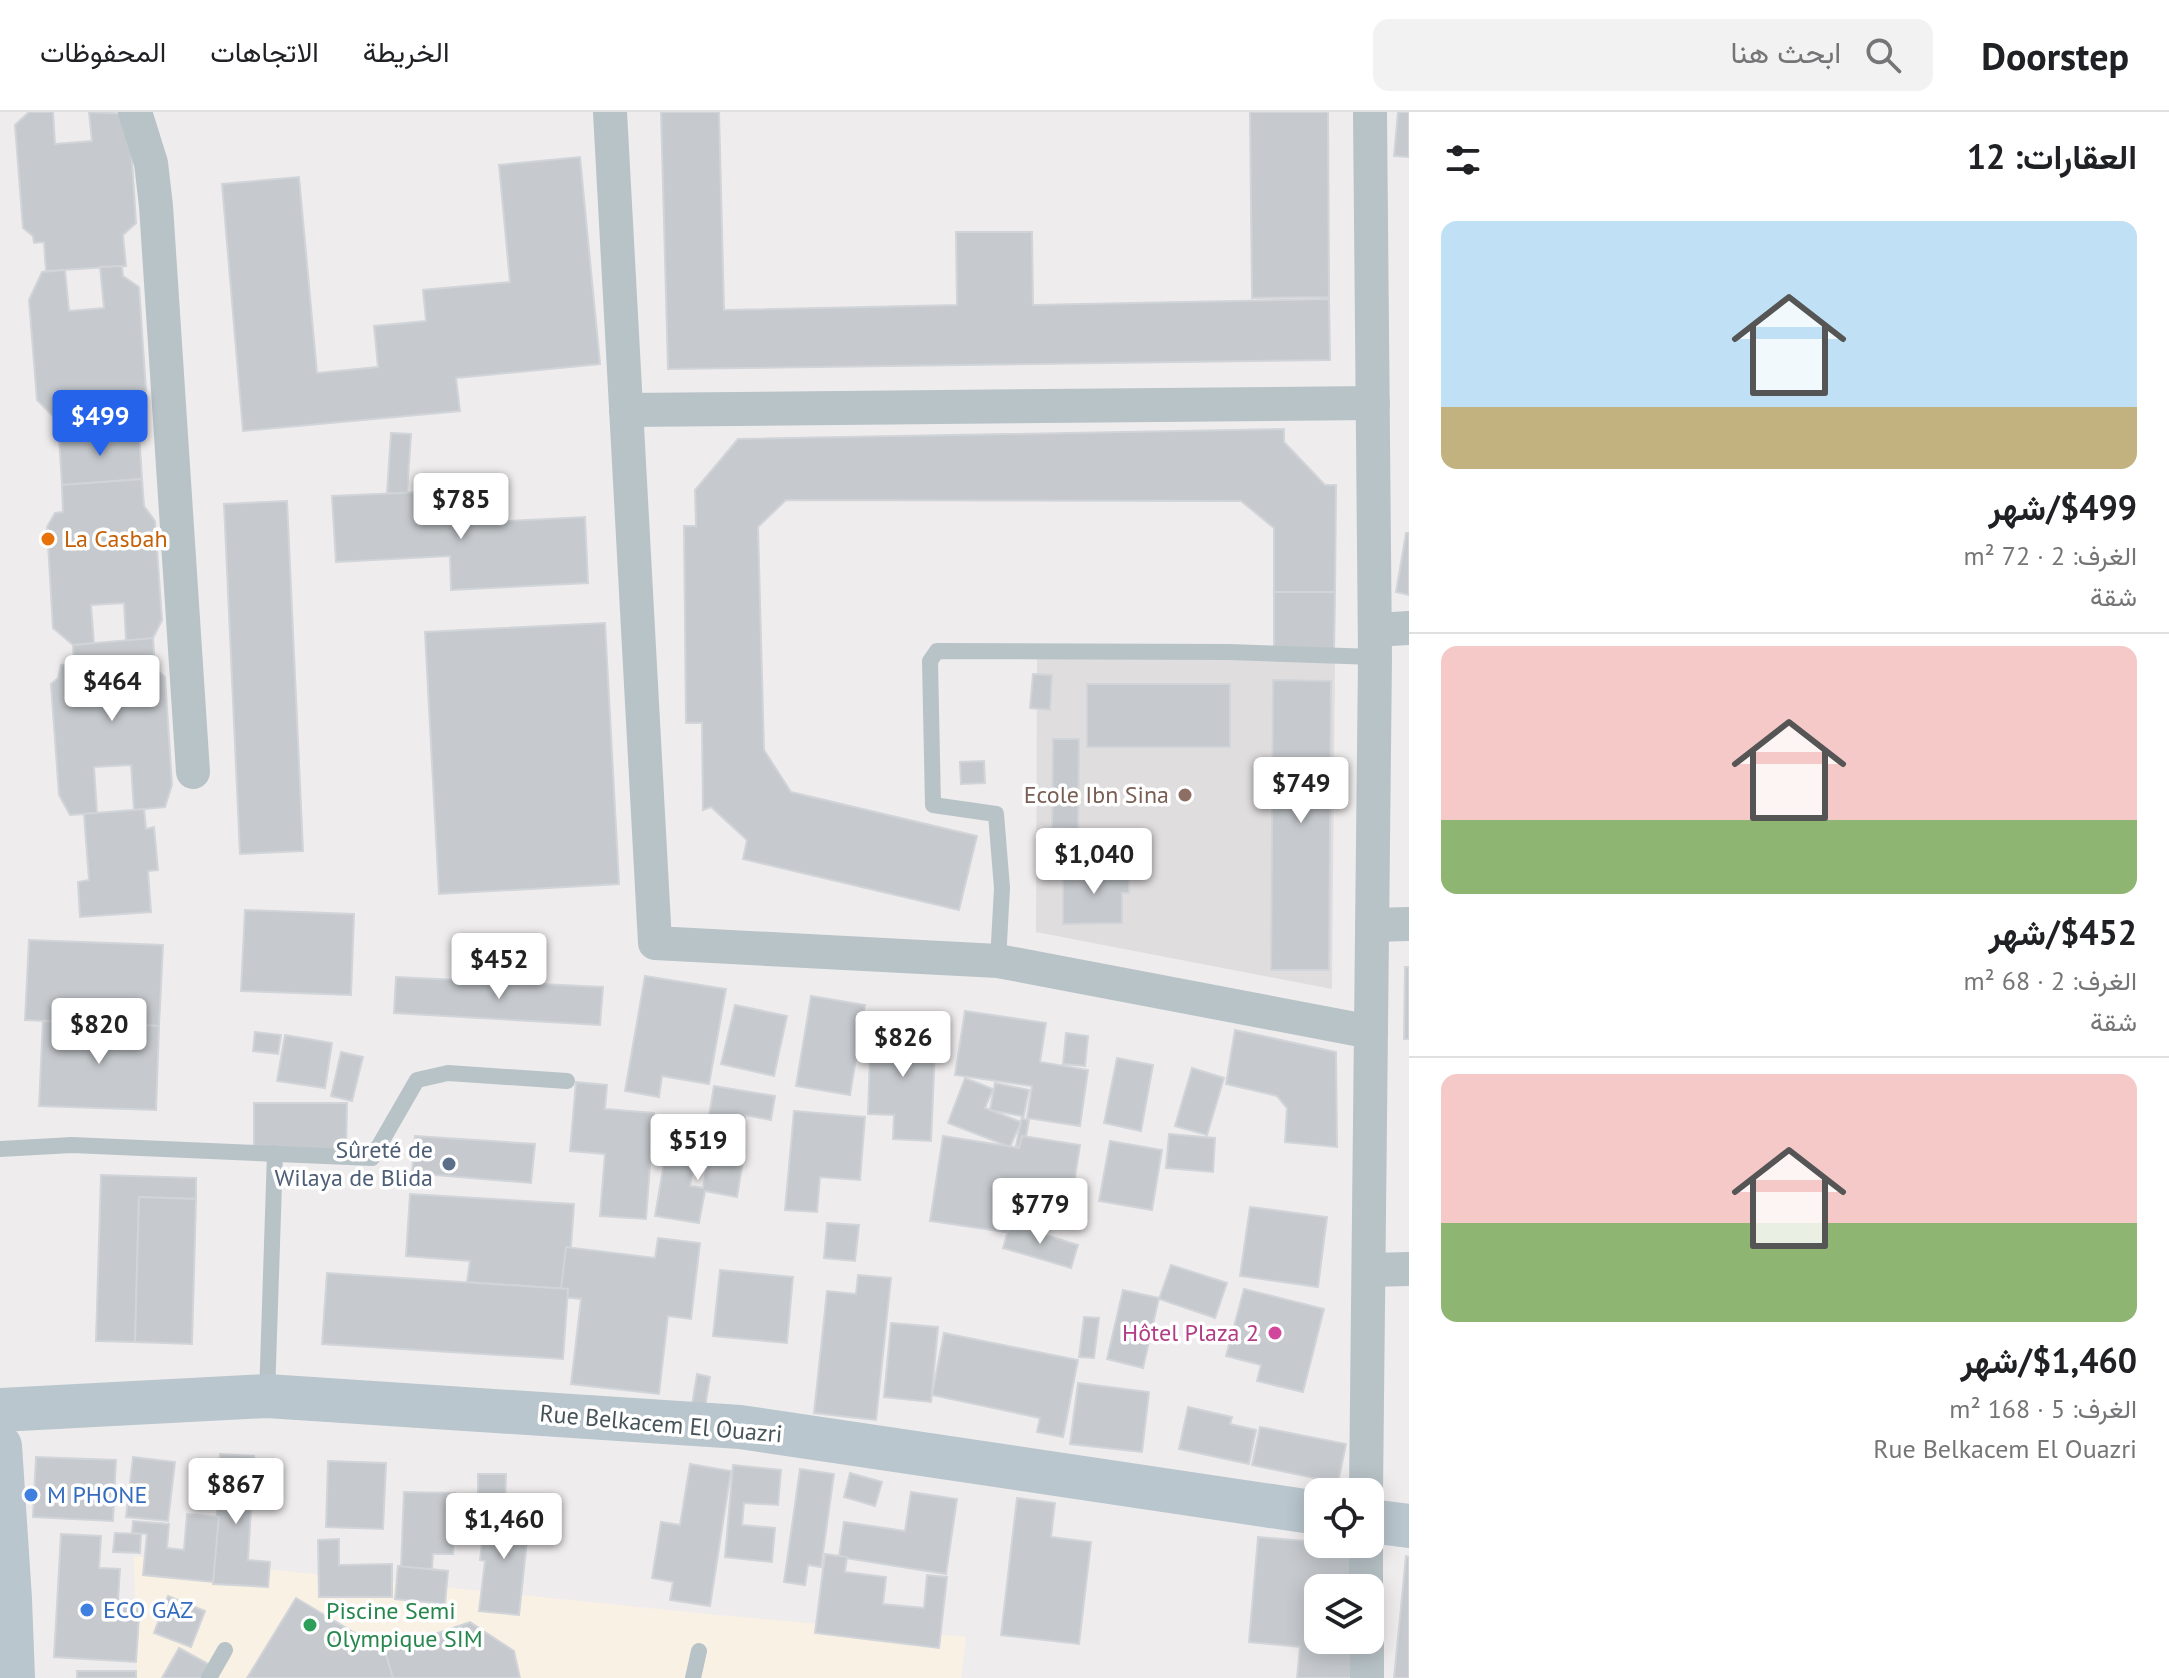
<!DOCTYPE html>
<html lang="ar">
<head>
<meta charset="utf-8">
<style>
  body { margin:0; font-family:"PT Sans",Vazirmatn,sans-serif; background:#f2f2f2; color:#202124; direction:rtl; height:100vh; display:flex; flex-direction:column; font-size:30px; white-space:nowrap }
  * { box-sizing:border-box; margin:0 }
  p { font-size:26px; color:#757577 }
  .icon { flex:none; width:44px; height:44px; fill:none; stroke:currentColor; stroke-width:2; stroke-linecap:round; stroke-linejoin:round }
  .map { position:relative; flex:1; overflow:hidden; direction:ltr }
  .sheet { display:flex; flex-direction:column; background:#fff; width:760px }
  .sheet>* { flex:none }
  .buttons { position:absolute; left:1304px; top:1366px; display:grid; gap:16px }
  .buttons a { display:grid; place-items:center; width:80px; height:80px; border-radius:16px; background:#fff; box-shadow:0 4px 20px #0003; font-size:40px }
  .price { position:absolute; translate:-50% -68px; padding:0 18px; border-radius:8px; background:#fff; color:#222; font-size:26px; line-height:52px; filter:drop-shadow(0 2px 4px #0008) }
  .price::after { content:''; position:absolute; left:50%; top:48px; width:24px; height:18px; margin-left:-12px; background:inherit; clip-path:polygon(0 0,100% 0,50% 100%) }
  .price.current { background:#2563eb; color:#fff }
  ul { padding:0; list-style:none }
  li { display:grid; align-content:center; gap:16px; height:424px; padding:0 32px }
  li+li { border-top:2px solid #e0e0e0 }
  li span { display:grid; place-items:center; height:248px; border-radius:16px; color:#555 }
  li>.icon { margin-inline-start:auto }
  span .icon { width:144px; height:144px; fill:#fffc; stroke-width:1 }
  li b { font-size:34px }
  h2 { display:flex; justify-content:space-between; align-items:center; height:96px; padding:0 32px; font-size:34px }
  header { display:flex; align-items:center; gap:48px; box-sizing:border-box; height:112px; padding:0 40px; background:#fff; border-bottom:2px solid #e0e0e0 }
  header strong { font-size:38px }
  nav { display:flex; gap:44px; margin-inline-start:auto; font-size:28px }
  .search { width:560px; height:72px; background:#f2f2f2; display:flex; align-items:center; gap:20px; box-sizing:border-box; padding:0 28px; border-radius:16px; color:#757577; font-size:30px }
  main { display:flex; flex:1; min-height:0 }
  .map>svg:first-child { display:block }
  .commercial { fill:#faf1e5 }
  .education { fill:#e0ddde }
  .building { fill:#c6cace; stroke:#d1d4d8; stroke-width:2 }
  .lines { fill:none; stroke-linecap:round; stroke-linejoin:round }
  .lane { stroke:#b8c3c8; stroke-width:16 }
  .street { stroke:#b8c3c8; stroke-width:34 }
  .secondary { stroke:#b9c6cd; stroke-width:44 }
  .food-dot { fill:#e8710a; stroke:#fff; stroke-width:3 }
  .education-dot { fill:#8d6e63; stroke:#fff; stroke-width:3 }
  .service-dot { fill:#5c6f8a; stroke:#fff; stroke-width:3 }
  .hotel-dot { fill:#d1479c; stroke:#fff; stroke-width:3 }
  .shop-dot { fill:#3f7fe0; stroke:#fff; stroke-width:3 }
  .leisure-dot { fill:#2e9e5b; stroke:#fff; stroke-width:3 }
  .labels { text-anchor:middle; stroke-width:7; stroke-linejoin:round; paint-order:stroke }
  .food-label { font-size:24px; fill:#c56008; stroke:#fff; text-anchor:start }
  .education-label { font-size:24px; fill:#785e54; stroke:#fff; text-anchor:end }
  .service-label { font-size:24px; fill:#4e5e75; stroke:#fff; text-anchor:end }
  .hotel-label { font-size:24px; fill:#b23c85; stroke:#fff; text-anchor:end }
  .street-label { font-size:24px; fill:#465358; stroke:#fff }
  .shop-label { font-size:24px; fill:#366cbe; stroke:#fff; text-anchor:start }
  .leisure-label { font-size:24px; fill:#27864d; stroke:#fff; text-anchor:start }
</style>
</head>
<body>
<header>
<strong>Doorstep</strong>
<div class="search"><svg class="icon" aria-label="search" viewBox="0 0 24 24"><circle cx="10" cy="10" r="6"/><path d="M15 15l6 6"/></svg>ابحث هنا</div>
<nav><a>الخريطة</a><a>الاتجاهات</a><a>المحفوظات</a></nav>
</header>
<main>
<section class="sheet">
<h2>العقارات: 12<svg class="icon" aria-label="filters" viewBox="0 0 24 24"><path d="M4 7h16M4 17h16"/><circle cx="9" cy="7" r="2"/><circle cx="15" cy="17" r="2"/></svg></h2>
<ul>
<li><span style="background:linear-gradient(#bfe0f5 75%,#c2b280 0)"><svg class="icon" aria-label="home" viewBox="0 0 24 24"><path d="M3 11l9-7 9 7M6 9v11h12V9"/></svg></span><div><b>$499/شهر</b><p>الغرف: 2 · 72 m²</p><p>شقة</p></div></li>
<li><span style="background:linear-gradient(#f6c9c9 70%,#8fb573 0)"><svg class="icon" aria-label="home" viewBox="0 0 24 24"><path d="M3 11l9-7 9 7M6 9v11h12V9"/></svg></span><div><b>$452/شهر</b><p>الغرف: 2 · 68 m²</p><p>شقة</p></div></li>
<li><span style="background:linear-gradient(#f6c9c9 60%,#8fb573 0)"><svg class="icon" aria-label="home" viewBox="0 0 24 24"><path d="M3 11l9-7 9 7M6 9v11h12V9"/></svg></span><div><b>$1,460/شهر</b><p>الغرف: 5 · 168 m²</p><p>Rue Belkacem El Ouazri</p></div></li>
</ul>
</section>
<div class="map">
<svg width="1409" height="1566" viewBox="0 0 1409 1566">
  <rect width="100%" height="100%" fill="#efeced"/>
  <!-- commercial -->
  <path class="commercial" d="M134 1444 718 1503 966 1525 961 1566H137Z"/>
  <!-- education -->
  <path class="education" d="M1037 546 1335 547 1332 877 1036 820Z"/>
  <!-- building -->
  <g class="building">
    <path d="M29 0H53L55 32 92 29 89 0 129 2 136 111 123 123 126 154 46 159 44 130 34 131 33 124 23 116 15 13Z"/>
    <path d="M661 0H719L724 198 957 193 956 120H1032L1033 193 1329 187 1330 248 668 257Z"/>
    <path d="M1250 0H1328L1329 185 1252 186Z"/>
    <path d="M1398 0H1409V45L1394 44Z"/>
    <path d="M580 45 600 252 456 266 460 299 243 319 222 72 299 65 317 261 378 255 374 214 426 209 423 178 510 170 499 53Z"/>
    <path d="M122 154 123 164 139 175 146 279 138 293 139 320 59 325 58 309 37 288 29 188 42 160 65 158 69 199 104 196 100 155Z"/>
    <path d="M1284 317V330L1325 373H1336L1335 480H1274V416L1241 389 786 388 758 415 764 638 791 680 977 724 959 798 743 747 747 728 711 695 703 698 702 611H686L684 414H696L695 378 738 327Z"/>
    <path d="M139 320 142 367 62 373 59 325Z"/>
    <path d="M391 321 411 322 407 382 387 381Z"/>
    <path d="M142 367 144 394 155 409 162 508 153 526 126 529 124 491 91 493 94 532 73 533 53 516 47 415 55 401 63 400 62 373Z"/>
    <path d="M446 379 447 412 585 405 588 471 451 478 450 444 336 450 332 384Z"/>
    <path d="M287 389 303 739 240 742 224 392Z"/>
    <path d="M1406 421H1409V483L1396 480Z"/>
    <path d="M1274 480H1335L1334 538 1274 537Z"/>
    <path d="M605 511 619 772 439 782 425 520Z"/>
    <path d="M153 526 155 556 165 565 172 673 165 695 134 698 131 653 94 655 97 701 70 703 59 683 51 572 58 566 61 553 74 552 73 533Z"/>
    <path d="M1033 562 1052 563 1050 598 1030 596Z"/>
    <path d="M1273 568 1331 569 1329 858H1271Z"/>
    <rect x="1087" y="572" width="143" height="63"/>
    <path d="M1053 627H1079L1078 717 1052 716Z"/>
    <path d="M984 649 985 671 961 672 960 650Z"/>
    <path d="M144 697 146 717 154 715 158 758 148 759 151 800 80 805 78 770 89 768 84 702Z"/>
    <path d="M1129 758V781H1122V811L1063 812V759Z"/>
    <path d="M245 798 354 802 351 883 241 879Z"/>
    <path d="M29 828 163 833 159 914 25 908Z"/>
    <path d="M1405 855H1409V927H1404Z"/>
    <path d="M645 864 726 877 709 972 662 964 659 985 625 979Z"/>
    <path d="M396 865 603 875 600 913 394 901Z"/>
    <path d="M811 884 865 893 850 983 796 974Z"/>
    <path d="M735 893 787 904 774 964 721 952Z"/>
    <path d="M965 899 1046 911 1040 950 1088 958 1080 1014 1027 1006 1032 974 955 963Z"/>
    <path d="M43 909 159 914 156 998 39 994Z"/>
    <path d="M871 913 936 916 931 1029 893 1027 894 1003 868 1002Z"/>
    <path d="M1235 918 1336 940 1337 1035 1285 1030 1287 996 1277 984 1226 972Z"/>
    <path d="M255 920 281 923 278 942 253 939Z"/>
    <path d="M1066 921 1088 924 1085 954 1063 952Z"/>
    <path d="M285 923 332 931 325 976 277 969Z"/>
    <path d="M341 940 363 945 352 989 331 984Z"/>
    <path d="M1117 946 1153 953 1141 1019 1104 1011Z"/>
    <path d="M1192 956 1224 966 1207 1023 1175 1014Z"/>
    <path d="M965 966 993 977 985 996 1021 1010 1010 1035 948 1011Z"/>
    <path d="M576 970 607 973 605 997 654 1001 646 1107 600 1104 605 1042 570 1039Z"/>
    <path d="M995 971 1029 978 1023 1007 1029 1008 1024 1036 1016 1034 1022 1004 990 998Z"/>
    <path d="M714 974 775 984 771 1008 745 1003 739 1034 705 1028Z"/>
    <path d="M254 991H347L346 1041 254 1040Z"/>
    <path d="M794 999 865 1005 860 1068 820 1065 817 1100 785 1098Z"/>
    <path d="M1169 1022 1215 1026 1213 1060 1166 1056Z"/>
    <path d="M415 1024 535 1032 531 1071 412 1061Z"/>
    <path d="M943 1024 1019 1036 1022 1024 1080 1033 1070 1098 1018 1090 1013 1121 930 1109Z"/>
    <path d="M1110 1029 1162 1038 1152 1098 1099 1089Z"/>
    <path d="M711 1030 745 1036 737 1085 705 1079 699 1111 655 1104 666 1039 695 1044 690 1074 703 1076Z"/>
    <path d="M101 1063 196 1066V1087L139 1085 135 1230 96 1229Z"/>
    <path d="M410 1082 574 1092 568 1177 467 1170 470 1149 406 1144Z"/>
    <path d="M139 1085 196 1087 192 1232 135 1230Z"/>
    <path d="M1250 1095 1327 1105 1318 1175 1240 1164Z"/>
    <path d="M827 1111 859 1113 855 1149 824 1146Z"/>
    <path d="M1010 1112 1078 1133 1071 1156 1003 1136Z"/>
    <path d="M658 1126 700 1131 691 1207 668 1204 659 1282 571 1272 581 1187 560 1185 566 1135 655 1146Z"/>
    <path d="M1171 1153 1227 1171 1215 1206 1159 1187Z"/>
    <path d="M720 1158 793 1165 787 1231 713 1224Z"/>
    <path d="M327 1161 568 1177 563 1247 322 1232Z"/>
    <path d="M858 1163 891 1166 876 1308 814 1301 827 1179 856 1182Z"/>
    <path d="M1244 1177 1324 1197 1303 1280 1257 1269 1261 1253 1226 1244Z"/>
    <path d="M1123 1178 1159 1186 1143 1256 1107 1247Z"/>
    <path d="M1084 1205 1099 1206 1094 1246 1079 1245Z"/>
    <path d="M891 1211 938 1215 931 1290 884 1285Z"/>
    <path d="M944 1221 1078 1248 1063 1325 1037 1320 1040 1306 932 1283Z"/>
    <path d="M697 1262 710 1265 705 1295 692 1293Z"/>
    <path d="M1078 1271 1149 1280 1142 1340 1070 1332Z"/>
    <path d="M1188 1295 1232 1305 1230 1312 1256 1318 1249 1352 1179 1337Z"/>
    <path d="M1260 1315 1346 1332 1338 1371 1252 1353Z"/>
    <path d="M220 1342 254 1344 248 1448 270 1450 268 1475 213 1472Z"/>
    <path d="M36 1345 116 1348 113 1409 33 1405Z"/>
    <path d="M133 1345 175 1350 168 1409 126 1405Z"/>
    <path d="M328 1349 386 1351 383 1417 326 1415Z"/>
    <path d="M690 1352 731 1359 710 1494 670 1488 673 1470 652 1466 661 1410 680 1413Z"/>
    <path d="M733 1353 781 1358 778 1393 744 1391 742 1413 775 1416 772 1450 725 1445Z"/>
    <path d="M800 1357 834 1362 821 1455 808 1453 805 1473 784 1470Z"/>
    <path d="M850 1361 882 1370 875 1394 844 1385Z"/>
    <path d="M478 1362H506L505 1396 478 1395Z"/>
    <path d="M404 1380 455 1381 453 1442H433L432 1457 401 1456Z"/>
    <path d="M911 1380 957 1387 946 1462 839 1445 844 1410 905 1419Z"/>
    <path d="M1017 1386 1055 1391 1051 1425 1091 1430 1079 1532 1001 1523Z"/>
    <path d="M486 1397 530 1401 519 1503 479 1499 485 1449 480 1448Z"/>
    <path d="M187 1402 219 1405 213 1470 143 1463 147 1422 132 1421 133 1409 169 1412 167 1436 184 1438Z"/>
    <path d="M115 1421 141 1422 140 1441 113 1440Z"/>
    <path d="M61 1422 101 1424 99 1456 120 1457 118 1488 140 1489 136 1550 54 1545Z"/>
    <path d="M1258 1425 1364 1434 1361 1476H1318V1528H1356L1352 1566H1297L1300 1535 1249 1530Z"/>
    <path d="M339 1427V1453L392 1452V1485H319L318 1428Z"/>
    <path d="M825 1442 847 1445 845 1460 886 1465 883 1492 924 1496 927 1463 947 1465 939 1536 815 1521Z"/>
    <path d="M1406 1444 1409 1445V1566H1394Z"/>
    <path d="M398 1454 448 1459 445 1492 395 1487Z"/>
    <path d="M168 1484 205 1499 191 1535 154 1521Z"/>
    <path d="M296 1486 385 1539 393 1566H247Z"/>
    <path d="M470 1510 514 1539 520 1566H393L385 1539Z"/>
    <path d="M179 1536 210 1553 203 1566H162Z"/>
    <rect x="77" y="1559" width="59" height="7"/>
  </g>
  <g class="lines">
    <!-- lane -->
    <g class="lane">
      <path d="M998 849 1002 776 996 702 933 693 930 549 937 539 1228 540 1375 545"/>
      <path d="M0 1037 72 1033 372 1046 417 968 448 961 567 969"/>
      <path d="M267 1284 275 1041"/>
      <path d="M209 1566 225 1538"/>
      <path d="M693 1566 699 1539"/>
    </g>
    <!-- street -->
    <g class="street">
      <path d="M135 0 151 51 156 94 193 660"/>
      <path d="M610 0 655 831 998 849 1371 920"/>
      <path d="M626 298 1373 291"/>
      <path d="M1375 518 1409 516"/>
      <path d="M1372 813 1409 812"/>
      <path d="M1370 1158 1409 1157"/>
      <path d="M1366 1380 1375 545 1370 0"/>
      <path d="M1366 1432V1476"/>
      <path d="M1367 1528V1566"/>
    </g>
    <!-- secondary -->
    <g class="secondary">
      <path d="M0 1298 267 1284 740 1315 1318 1401"/>
      <path d="M0 1334 10 1487 13 1566"/>
      <path d="M1370 1409 1409 1414"/>
    </g>
  </g>
  <!-- markers -->
  <circle class="food-dot" cx="48" cy="427" r="8"/>
  <circle class="education-dot" cx="1185" cy="683" r="8"/>
  <circle class="service-dot" cx="449" cy="1052" r="8"/>
  <circle class="hotel-dot" cx="1275" cy="1221" r="8"/>
  <g class="shop-dot">
    <circle cx="31" cy="1383" r="8"/>
    <circle cx="87" cy="1498" r="8"/>
  </g>
  <circle class="leisure-dot" cx="310" cy="1513" r="8"/>
  <g class="labels">
    <!-- food labels -->
    <g class="food-label">
      <text x="64" y="435">La Casbah</text>
    </g>
    <!-- education labels -->
    <g class="education-label">
      <text x="1169" y="691">Ecole Ibn Sina</text>
    </g>
    <!-- service labels -->
    <g class="service-label">
      <text x="433" y="1046">Sûreté de<tspan x="433" dy="28">Wilaya de Blida</tspan></text>
    </g>
    <!-- hotel labels -->
    <g class="hotel-label">
      <text x="1259" y="1229">Hôtel Plaza 2</text>
    </g>
    <!-- street labels -->
    <g class="street-label">
      <text transform="translate(661 1312) rotate(5)" y="8">Rue Belkacem El Ouazri</text>
    </g>
    <!-- shop labels -->
    <g class="shop-label">
      <text x="47" y="1391">M PHONE</text>
      <text x="103" y="1506">ECO GAZ</text>
    </g>
    <!-- leisure labels -->
    <g class="leisure-label">
      <text x="326" y="1507">Piscine Semi<tspan x="326" dy="28">Olympique SIM</tspan></text>
    </g>
  </g>
</svg>
<div class="buttons">
<a><svg class="icon" aria-label="locate" viewBox="0 0 24 24"><circle cx="12" cy="12" r="6"/><path d="M12 2v4M12 18v4M2 12h4M18 12h4"/></svg></a>
<a><svg class="icon" aria-label="layers" viewBox="0 0 24 24"><path d="M12 4l9 5-9 5-9-5zM3 14l9 5 9-5"/></svg></a>
</div>
<b class="price current" style="left:100px;top:346px">$499</b>
<b class="price" style="left:461px;top:429px">$785</b>
<b class="price" style="left:112px;top:611px">$464</b>
<b class="price" style="left:1301px;top:713px">$749</b>
<b class="price" style="left:1094px;top:784px">$1,040</b>
<b class="price" style="left:499px;top:889px">$452</b>
<b class="price" style="left:99px;top:954px">$820</b>
<b class="price" style="left:903px;top:967px">$826</b>
<b class="price" style="left:698px;top:1070px">$519</b>
<b class="price" style="left:1040px;top:1134px">$779</b>
<b class="price" style="left:236px;top:1414px">$867</b>
<b class="price" style="left:504px;top:1449px">$1,460</b>
</div>
</main>
</body>
</html>
